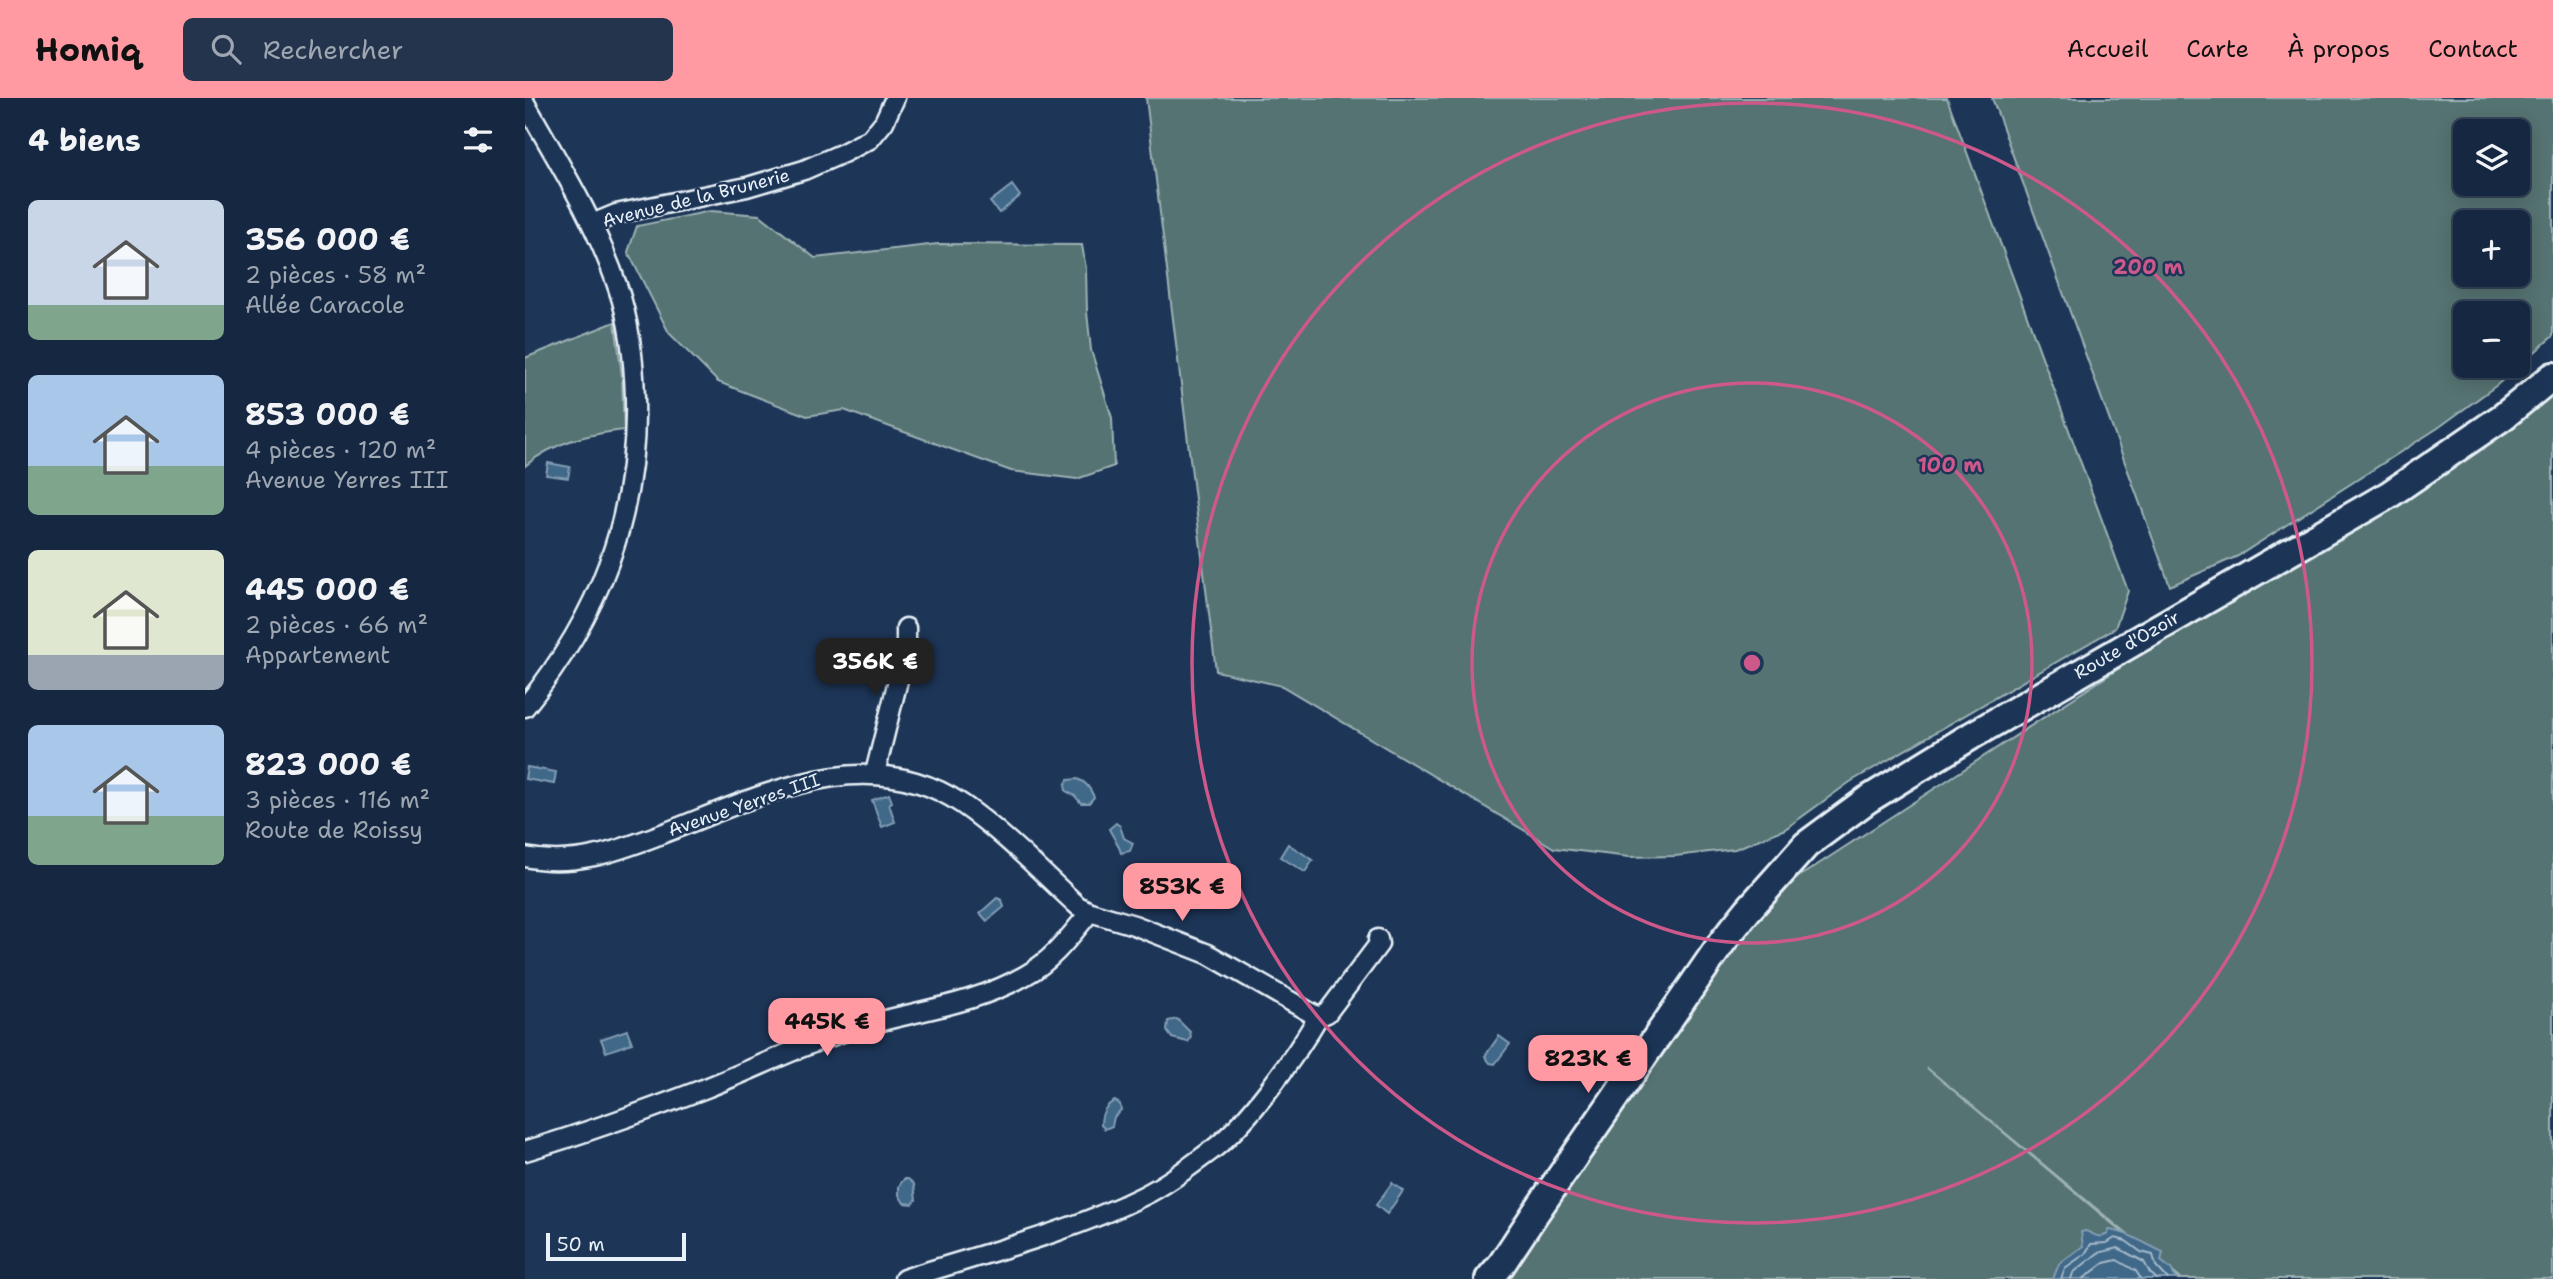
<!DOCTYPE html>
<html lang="fr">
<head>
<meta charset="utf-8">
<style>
  body { margin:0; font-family:"Shantell Sans",sans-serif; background:#23344c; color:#f1f3f6; height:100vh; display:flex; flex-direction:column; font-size:26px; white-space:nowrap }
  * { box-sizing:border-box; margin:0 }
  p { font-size:23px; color:#9ea6b1 }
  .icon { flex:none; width:38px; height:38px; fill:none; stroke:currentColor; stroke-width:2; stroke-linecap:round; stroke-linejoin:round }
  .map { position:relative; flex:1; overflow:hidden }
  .details { display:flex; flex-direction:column; background:#162841; width:525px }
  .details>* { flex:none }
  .tools { position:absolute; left:1928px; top:21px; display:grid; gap:14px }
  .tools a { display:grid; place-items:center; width:77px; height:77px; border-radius:10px; background:#162841; box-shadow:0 4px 18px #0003,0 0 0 2px #35445a; font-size:35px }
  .scale { position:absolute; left:21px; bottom:18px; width:140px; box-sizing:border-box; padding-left:7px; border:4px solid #e8f1f8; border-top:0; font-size:19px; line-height:24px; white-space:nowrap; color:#e8f1f8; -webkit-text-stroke:5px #1d3557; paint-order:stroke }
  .price { position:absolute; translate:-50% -60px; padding:0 16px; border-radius:14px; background:#ff9aa2; color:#111; font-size:23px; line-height:46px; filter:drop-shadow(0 2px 4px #0008) }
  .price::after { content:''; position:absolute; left:50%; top:42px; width:21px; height:16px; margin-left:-10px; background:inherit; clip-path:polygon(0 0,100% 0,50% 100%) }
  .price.active { background:#222; color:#fff }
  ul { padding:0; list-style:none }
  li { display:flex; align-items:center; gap:21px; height:175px; padding:0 28px }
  li span { display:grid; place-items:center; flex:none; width:196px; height:140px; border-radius:10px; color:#555 }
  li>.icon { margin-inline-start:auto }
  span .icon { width:84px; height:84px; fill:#fffc; stroke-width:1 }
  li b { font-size:30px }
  h2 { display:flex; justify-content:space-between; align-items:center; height:84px; padding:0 28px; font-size:30px }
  header { display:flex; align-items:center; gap:42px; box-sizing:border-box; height:98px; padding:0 35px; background:#ff9aa2; color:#111 }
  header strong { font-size:33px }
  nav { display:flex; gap:38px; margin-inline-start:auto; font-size:24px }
  .search { width:490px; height:63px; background:#23344c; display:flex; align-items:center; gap:18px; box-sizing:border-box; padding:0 24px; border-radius:10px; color:#9ea6b1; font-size:26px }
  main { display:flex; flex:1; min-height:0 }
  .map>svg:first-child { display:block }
  .green { fill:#547372; stroke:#9eb2b5; stroke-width:2; fill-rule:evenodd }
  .water { fill:#406788; stroke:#839eb5; stroke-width:2 }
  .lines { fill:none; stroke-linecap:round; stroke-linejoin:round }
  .shore { stroke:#a5bacb; stroke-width:2 }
  .street-casing { stroke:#e8f1f8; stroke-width:23 }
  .secondary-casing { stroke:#e8f1f8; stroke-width:32 }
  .street { stroke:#1d3557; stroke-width:18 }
  .secondary { stroke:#1d3557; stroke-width:26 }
  .ring { fill:none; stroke:#cd598a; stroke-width:3.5 }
  .labels { text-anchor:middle; stroke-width:5; stroke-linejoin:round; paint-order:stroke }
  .street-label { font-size:18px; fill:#e8f1f8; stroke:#1d3557 }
  .centre { fill:#cd598a; stroke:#1d3557; stroke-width:3.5 }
  .ring-label { font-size:21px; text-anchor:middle; font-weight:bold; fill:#cd598a; stroke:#1d3557; stroke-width:5; stroke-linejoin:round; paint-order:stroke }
</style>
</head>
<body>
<header>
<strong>Homiq</strong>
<div class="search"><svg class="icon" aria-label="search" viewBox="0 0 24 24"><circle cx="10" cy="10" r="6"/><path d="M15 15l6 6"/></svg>Rechercher</div>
<nav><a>Accueil</a><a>Carte</a><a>À propos</a><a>Contact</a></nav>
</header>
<main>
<section class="details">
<h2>4 biens<svg class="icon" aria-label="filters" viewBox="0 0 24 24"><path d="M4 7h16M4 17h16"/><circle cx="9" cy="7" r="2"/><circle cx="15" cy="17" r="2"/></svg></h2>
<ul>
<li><span style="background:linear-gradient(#c9d6e8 75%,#7fa58c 0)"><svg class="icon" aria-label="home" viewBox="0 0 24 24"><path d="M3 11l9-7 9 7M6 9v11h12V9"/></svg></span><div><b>356 000 €</b><p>2 pièces · 58 m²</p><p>Allée Caracole</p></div></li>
<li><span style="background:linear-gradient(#a9c7e8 65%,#7fa58c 0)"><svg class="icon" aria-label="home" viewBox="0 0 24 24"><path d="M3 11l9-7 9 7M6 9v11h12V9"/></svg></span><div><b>853 000 €</b><p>4 pièces · 120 m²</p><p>Avenue Yerres III</p></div></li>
<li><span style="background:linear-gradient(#dfe7d0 75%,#9aa5b1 0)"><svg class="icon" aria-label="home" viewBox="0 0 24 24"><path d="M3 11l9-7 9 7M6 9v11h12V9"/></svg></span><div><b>445 000 €</b><p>2 pièces · 66 m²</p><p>Appartement</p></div></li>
<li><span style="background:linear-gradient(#a9c7e8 65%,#7fa58c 0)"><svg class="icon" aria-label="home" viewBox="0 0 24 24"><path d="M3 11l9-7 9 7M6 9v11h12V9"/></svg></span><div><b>823 000 €</b><p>3 pièces · 116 m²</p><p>Route de Roissy</p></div></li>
</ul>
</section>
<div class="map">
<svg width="2028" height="1181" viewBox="0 0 2028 1181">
  <rect width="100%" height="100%" fill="#1d3557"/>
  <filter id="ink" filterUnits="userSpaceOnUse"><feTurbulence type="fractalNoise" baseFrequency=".0143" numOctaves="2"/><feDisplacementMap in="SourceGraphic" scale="14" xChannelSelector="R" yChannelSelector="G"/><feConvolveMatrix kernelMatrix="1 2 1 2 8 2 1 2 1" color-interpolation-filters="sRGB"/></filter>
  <g filter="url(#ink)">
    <!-- green -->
    <g class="green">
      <path d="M621 0H1422L1603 493 1590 530 1325 684 1260 731 1210 751 1150 758 1104 759 1029 750 757 588 691 573Z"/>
      <path d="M1467 0H2028V238L1972 287 1913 330 1713 458 1645 488ZM1993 33V86H1941V33ZM1993 124V177H1941V124ZM1993 215V268H1941V215Z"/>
      <path d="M186 113 235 117 290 160 413 146 557 147 561 171 562 214 566 252 587 320 589 368 552 381 486 373 319 312 282 318 193 284 144 235 103 154 112 128Z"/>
      <path d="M90 224 97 278 99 332C63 336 28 344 0 368V260Z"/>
      <path d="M2028 295V1181H1656L1402 970 1653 1181H980L1223 812 1656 530Z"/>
    </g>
    <!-- water -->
    <g class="water">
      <path d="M487 87 495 98 474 115 465 104Z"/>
      <path d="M23 365 45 369 43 380 21 377Z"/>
      <path d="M2 669 31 674 29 686 0 681Z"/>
      <path d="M552 681C561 684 565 690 569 699L564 705H556L550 698 541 693 540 687 543 682Z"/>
      <path d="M364 696 367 704 364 706 370 724 357 729 347 702Z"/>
      <path d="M591 725 595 728 599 740 608 745 605 753 596 755C594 747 588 739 584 731Z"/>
      <path d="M763 746 788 762 780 774 755 759Z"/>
      <path d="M472 800 477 802 479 809 462 823 455 815Z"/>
      <path d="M652 921 665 934 666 939 663 944 647 940 642 933 643 923Z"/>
      <path d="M102 932 107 945 81 954 76 941Z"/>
      <path d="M974 938 985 946 970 966 965 965 960 958Z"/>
      <path d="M590 1003 595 1006 596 1012 589 1019 587 1028 580 1031 576 1027C576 1017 580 1007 590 1003Z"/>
      <path d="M379 1081H383L389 1086 391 1102 388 1106 379 1105 374 1097V1088Z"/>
      <path d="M867 1085 878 1093 862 1116 851 1107Z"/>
      <path d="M1584 1132C1604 1134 1621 1147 1638 1154L1636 1163 1646 1171 1651 1181H1528L1534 1166 1558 1148 1556 1134 1560 1133C1569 1135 1572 1142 1583 1136Z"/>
    </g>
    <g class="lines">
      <!-- shore -->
      <g class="shore">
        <path d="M1536 1181 1540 1170 1560 1156 1566 1146 1582 1145 1590 1140 1601 1143 1616 1154 1628 1157 1631 1168 1643 1181"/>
        <path d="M1546 1181 1548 1175 1573 1155 1593 1150 1619 1164 1625 1175 1632 1181"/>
        <path d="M1558 1181 1579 1165 1592 1162 1611 1173 1616 1181"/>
      </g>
      <!-- street casing -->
      <g class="street-casing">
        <g id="street">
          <path d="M0 5C34 65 71 124 93 190 105 225 109 263 110 300 113 418 74 518 0 609"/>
          <path d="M67 126 91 116 222 89 279 72 318 55 345 41 359 24 370 0"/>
          <path d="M350 675 381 550V530"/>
          <path d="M0 759C48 769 90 754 134 737 230 701 340 640 437 706 479 735 515 773 553 808L565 814 609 827 683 856 793 919C770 959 723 1025 687 1052 664 1069 641 1087 616 1099 541 1136 457 1156 379 1181"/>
          <path d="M793 919 802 915 854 846 853 841"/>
          <path d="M0 1053C61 1035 121 1013 181 990 222 974 262 954 304 939 368 914 441 912 501 877 528 862 546 837 565 814"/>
        </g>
      </g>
      <!-- secondary casing -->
      <g class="secondary-casing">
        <path id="secondary" d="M964 1181 976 1167 1011 1114 1198 843 1223 812 1281 747 1342 702 1446 638 1865 396 1979 318 2028 278"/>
      </g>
      <!-- street -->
      <use href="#street" class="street"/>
      <!-- secondary -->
      <use href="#secondary" class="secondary"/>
    </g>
  </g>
  <!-- distance rings -->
  <g class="ring">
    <circle cx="1227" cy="565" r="280"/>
    <circle cx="1227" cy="565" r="560"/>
  </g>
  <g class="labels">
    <!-- street labels -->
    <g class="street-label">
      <text transform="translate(171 100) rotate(-14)" y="6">Avenue de la Brunerie</text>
      <text transform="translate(1602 547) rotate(-30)" y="6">Route d'Ozoir</text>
      <text transform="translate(219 707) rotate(-19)" y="6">Avenue Yerres III</text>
    </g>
  </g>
  <circle cx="1227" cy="565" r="10" class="centre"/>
  <g class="ring-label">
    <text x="1623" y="176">200 m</text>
    <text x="1425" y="374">100 m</text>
  </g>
</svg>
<div class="tools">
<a><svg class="icon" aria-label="layers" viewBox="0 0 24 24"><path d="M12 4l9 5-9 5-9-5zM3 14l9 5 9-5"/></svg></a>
<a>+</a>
<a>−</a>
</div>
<div class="scale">50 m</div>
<b class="price active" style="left:350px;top:600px">356K €</b>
<b class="price" style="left:657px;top:825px">853K €</b>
<b class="price" style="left:302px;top:960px">445K €</b>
<b class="price" style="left:1063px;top:997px">823K €</b>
</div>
</main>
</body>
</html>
